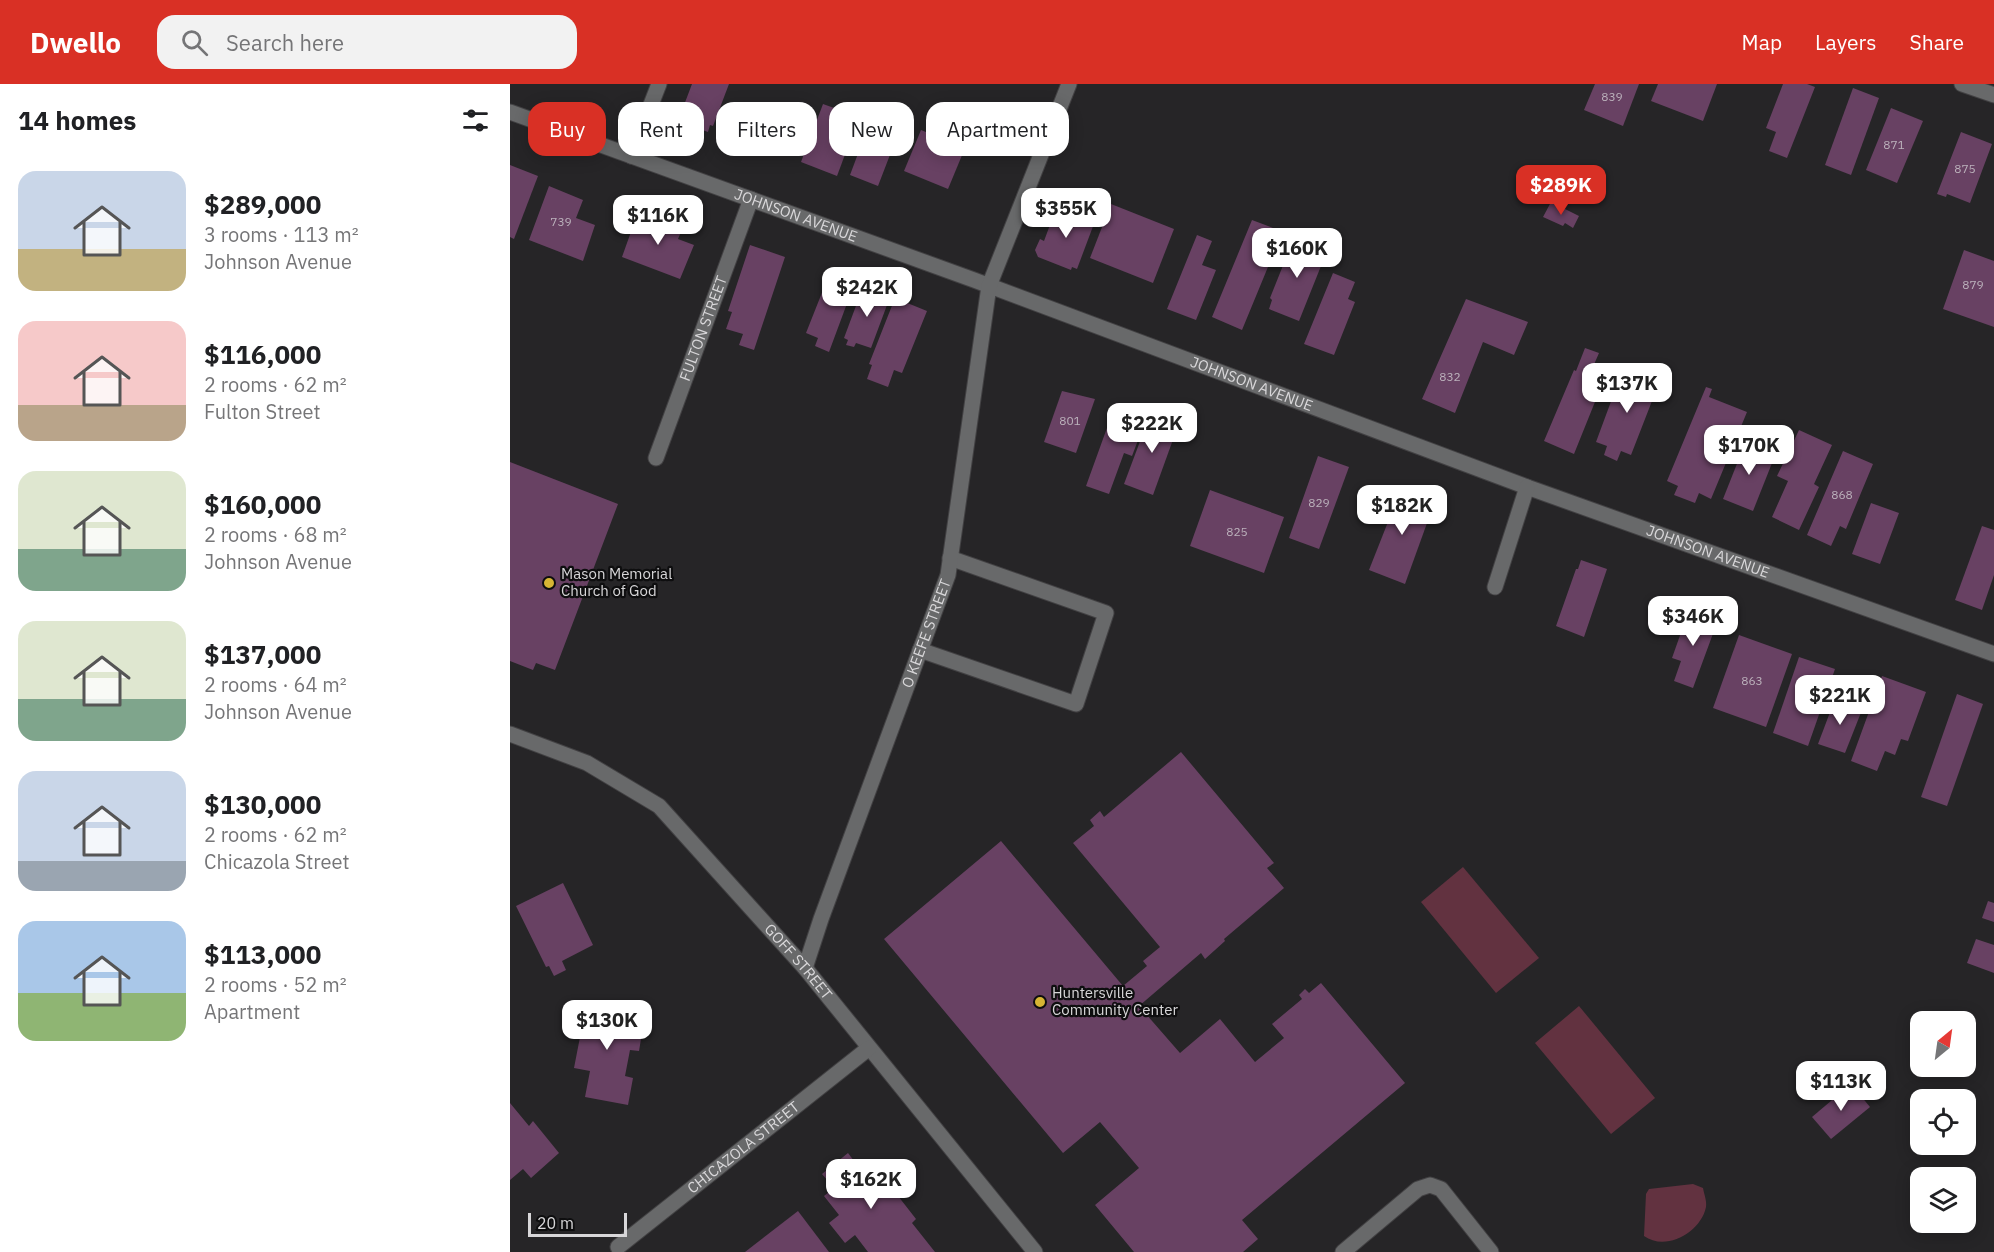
<!DOCTYPE html>
<html lang="en">
<head>
<meta charset="utf-8">
<style>
  body { margin:0; font-family:"IBM Plex Sans",sans-serif; background:#f2f2f2; color:#202124; height:100vh; display:flex; flex-direction:column; font-size:22px; white-space:nowrap }
  * { box-sizing:border-box; margin:0 }
  p { font-size:20px; color:#757577 }
  .icon { flex:none; width:33px; height:33px; fill:none; stroke:currentColor; stroke-width:2; stroke-linecap:round; stroke-linejoin:round }
  .map { position:relative; flex:1; overflow:hidden }
  .details { display:flex; flex-direction:column; background:#fff; width:510px }
  .details>* { flex:none }
  .top-card { position:absolute; left:18px; top:18px; width:570px; height:54px; display:flex; gap:12px }
  .needle { width:39px; rotate:29deg }
  .buttons { position:absolute; left:1400px; top:927px; display:grid; gap:12px }
  .buttons a { display:grid; place-items:center; width:66px; height:66px; border-radius:12px; background:#fff; box-shadow:0 3px 15px #0003; font-size:30px }
  .scale { position:absolute; left:18px; bottom:15px; width:99px; box-sizing:border-box; padding-left:6px; border:3px solid #d8d7d9; border-top:0; font-size:16px; line-height:21px; white-space:nowrap; color:#d8d7d9; -webkit-text-stroke:4px #0e0e0f; paint-order:stroke }
  .price { position:absolute; translate:-50% -51px; padding:0 14px; border-radius:12px; background:#fff; color:#222; font-size:20px; line-height:39px; filter:drop-shadow(0 2px 3px #0008) }
  .price::after { content:''; position:absolute; left:50%; top:36px; width:18px; height:14px; margin-left:-9px; background:inherit; clip-path:polygon(0 0,100% 0,50% 100%) }
  .price.on { background:#d93025; color:#fff }
  ul { padding:0; list-style:none }
  li { display:flex; align-items:center; gap:18px; height:150px; padding:0 18px }
  li span { display:grid; place-items:center; flex:none; width:168px; height:120px; border-radius:18px; color:#555 }
  li>.icon { margin-inline-start:auto }
  span .icon { width:72px; height:72px; fill:#fffc; stroke-width:1 }
  li b { font-size:26px }
  h2 { display:flex; justify-content:space-between; align-items:center; height:72px; padding:0 18px; font-size:26px }
  .tag { padding:0 21px; border-radius:18px; background:#fff; box-shadow:0 3px 15px #0003; font-size:21px; line-height:54px }
  .tag.on { background:#d93025; color:#fff }
  header { display:flex; align-items:center; gap:36px; box-sizing:border-box; height:84px; padding:0 30px; background:#d93025; color:#fff }
  header strong { font-size:28px }
  nav { display:flex; gap:33px; margin-inline-start:auto; font-size:21px }
  .search { width:420px; height:54px; background:#f2f2f2; display:flex; align-items:center; gap:15px; box-sizing:border-box; padding:0 21px; border-radius:18px; color:#757577; font-size:22px }
  main { display:flex; flex:1; min-height:0 }
  .map>svg:first-child { display:block }
  .green { fill:#623240 }
  .building { fill:#684163 }
  .lines { fill:none; stroke-linecap:round; stroke-linejoin:round }
  .minor-casing { stroke:#424143; stroke-width:17 }
  .minor { stroke:#68696a; stroke-width:15 }
  .poi-dot { fill:#d6b534; stroke:#0e0e0f; stroke-width:2 }
  .labels { text-anchor:middle; stroke-width:4.5; stroke-linejoin:round; paint-order:stroke }
  .number-label { font-size:12px; fill:#bcb2bc }
  .street-label { font-size:15px; fill:#d8d7d9; stroke:#0e0e0f }
  .poi-label { font-size:15px; fill:#d8d7d9; stroke:#0e0e0f; text-anchor:start }
</style>
</head>
<body>
<header>
<strong>Dwello</strong>
<div class="search"><svg class="icon" aria-label="search" viewBox="0 0 24 24"><circle cx="10" cy="10" r="6"/><path d="M15 15l6 6"/></svg>Search here</div>
<nav><a>Map</a><a>Layers</a><a>Share</a></nav>
</header>
<main>
<section class="details">
<h2>14 homes<svg class="icon" aria-label="filters" viewBox="0 0 24 24"><path d="M4 7h16M4 17h16"/><circle cx="9" cy="7" r="2"/><circle cx="15" cy="17" r="2"/></svg></h2>
<ul>
<li><span style="background:linear-gradient(#c9d6e8 65%,#c2b280 0)"><svg class="icon" aria-label="home" viewBox="0 0 24 24"><path d="M3 11l9-7 9 7M6 9v11h12V9"/></svg></span><div><b>$289,000</b><p>3 rooms · 113 m²</p><p>Johnson Avenue</p></div></li>
<li><span style="background:linear-gradient(#f6c9c9 70%,#b9a48a 0)"><svg class="icon" aria-label="home" viewBox="0 0 24 24"><path d="M3 11l9-7 9 7M6 9v11h12V9"/></svg></span><div><b>$116,000</b><p>2 rooms · 62 m²</p><p>Fulton Street</p></div></li>
<li><span style="background:linear-gradient(#dfe7d0 65%,#7fa58c 0)"><svg class="icon" aria-label="home" viewBox="0 0 24 24"><path d="M3 11l9-7 9 7M6 9v11h12V9"/></svg></span><div><b>$160,000</b><p>2 rooms · 68 m²</p><p>Johnson Avenue</p></div></li>
<li><span style="background:linear-gradient(#dfe7d0 65%,#7fa58c 0)"><svg class="icon" aria-label="home" viewBox="0 0 24 24"><path d="M3 11l9-7 9 7M6 9v11h12V9"/></svg></span><div><b>$137,000</b><p>2 rooms · 64 m²</p><p>Johnson Avenue</p></div></li>
<li><span style="background:linear-gradient(#c9d6e8 75%,#9aa5b1 0)"><svg class="icon" aria-label="home" viewBox="0 0 24 24"><path d="M3 11l9-7 9 7M6 9v11h12V9"/></svg></span><div><b>$130,000</b><p>2 rooms · 62 m²</p><p>Chicazola Street</p></div></li>
<li><span style="background:linear-gradient(#a9c7e8 60%,#8fb573 0)"><svg class="icon" aria-label="home" viewBox="0 0 24 24"><path d="M3 11l9-7 9 7M6 9v11h12V9"/></svg></span><div><b>$113,000</b><p>2 rooms · 52 m²</p><p>Apartment</p></div></li>
</ul>
</section>
<div class="map">
<svg width="1484" height="1168" viewBox="0 0 1484 1168">
  <rect width="100%" height="100%" fill="#262527"/>
  <!-- green -->
  <g class="green">
    <path d="M953 783 1029 874 986 909 911 818Z"/>
    <path d="M1069 922 1145 1014 1101 1050 1025 959Z"/>
    <path d="M1183 1100 1193 1104C1194 1110 1197 1117 1196 1123 1191 1148 1156 1168 1134 1152L1136 1110 1139 1105Z"/>
  </g>
  <!-- building -->
  <g class="building">
    <path d="M182 0H219L203 42 200 41 198 48 170 38 173 30 171 29Z"/>
    <path d="M1085 0H1129L1113 42 1074 26Z"/>
    <path d="M1148 0H1207L1193 37 1141 17Z"/>
    <path d="M1273 0H1297L1305 3 1277 74 1259 67 1266 48 1256 44Z"/>
    <path d="M1343 4 1369 14 1341 91 1315 81Z"/>
    <path d="M313 20 349 33 327 92 291 78Z"/>
    <path d="M1381 24 1413 37 1387 99 1356 86Z"/>
    <path d="M376 45 388 50 368 102 340 91 355 51 372 57Z"/>
    <path d="M411 46 455 64 438 105 394 87Z"/>
    <path d="M1451 48 1482 60 1460 119 1437 110 1436 113 1427 110Z"/>
    <path d="M0 81 28 92 4 155 0 153Z"/>
    <path d="M39 102 73 116 66 134 85 141 73 177 19 156Z"/>
    <path d="M1041 118 1069 132 1063 144 1055 139 1053 142 1033 133Z"/>
    <path d="M601 120 664 145 643 199 580 174Z"/>
    <path d="M547 122 585 137 567 185 562 183 561 186 528 173 525 166 530 155 534 157Z"/>
    <path d="M132 128 168 141 167 147 171 148 168 155 184 161 170 195 112 173 127 131 130 133Z"/>
    <path d="M742 136 763 144 755 163 765 166 732 246 702 233Z"/>
    <path d="M687 151 702 157 692 181 706 186 686 236 657 225Z"/>
    <path d="M784 154 817 167 789 237 759 225 762 216 760 214Z"/>
    <path d="M240 161 275 173 244 266 229 261 233 250 216 245 222 228 218 227Z"/>
    <path d="M1454 166 1484 177V243L1433 225Z"/>
    <path d="M823 189 845 198 838 215 845 218 824 271 794 260Z"/>
    <path d="M317 196 327 200 331 199 338 201 339 205 342 206 319 268 305 262 308 254 296 249Z"/>
    <path d="M353 203 380 213 361 264 346 259 344 263 336 261 338 256 334 254Z"/>
    <path d="M385 214 417 227 392 289 384 286 378 303 357 295 362 281 359 280Z"/>
    <path d="M956 215 1018 238 1004 271 973 258 945 329 912 315Z"/>
    <path d="M1075 264 1089 269 1079 292 1093 298 1064 370 1034 357 1064 286 1066 287Z"/>
    <path d="M1113 285 1149 299 1121 371 1111 367 1107 377 1094 371 1097 362 1086 358Z"/>
    <path d="M1196 303 1202 305 1199 313 1237 328 1201 415 1189 409 1185 419 1164 411 1168 402 1157 397Z"/>
    <path d="M552 307 585 315 566 369 534 358Z"/>
    <path d="M606 319 638 330 622 372 614 369 599 410 576 402Z"/>
    <path d="M641 328 669 339 643 411 614 400Z"/>
    <path d="M1289 346 1322 361 1304 400 1309 403 1289 446 1262 433 1278 397 1267 392Z"/>
    <path d="M1236 357 1266 369 1243 427 1213 415Z"/>
    <path d="M1333 367 1363 380 1336 445 1330 442 1321 462 1297 451Z"/>
    <path d="M808 372 839 383 809 465 779 454Z"/>
    <path d="M0 378 108 420 45 586 26 579 23 586 0 577Z"/>
    <path d="M891 405 925 417 895 500 859 486Z"/>
    <path d="M700 406 774 433 754 489 680 462Z"/>
    <path d="M1361 419 1389 429 1370 480 1342 470Z"/>
    <path d="M1472 442 1484 446V491L1472 526 1445 516Z"/>
    <path d="M1071 476 1097 485 1074 553 1046 542 1066 485H1068Z"/>
    <path d="M1179 526 1208 536 1183 604 1164 597 1171 577 1162 574Z"/>
    <path d="M1229 551 1282 570 1256 643 1203 624Z"/>
    <path d="M1289 573 1325 585 1298 662 1263 649Z"/>
    <path d="M1372 592 1416 608 1398 657 1391 655 1385 671 1375 667 1367 687 1341 677Z"/>
    <path d="M1447 610 1473 620 1437 722 1411 713Z"/>
    <path d="M1325 615 1352 626 1335 669 1308 660Z"/>
    <path d="M671 668 764 779 757 784 774 804 714 855 715 857 695 875 691 869 629 922 670 969 710 935 745 978 774 954 762 940 792 915 789 911 795 905 799 909 811 899 895 999 732 1136 748 1155 733 1168H624L585 1121 629 1084 590 1038 553 1069 374 855 491 757 613 902 637 882 633 877 650 863 563 759 584 742 580 736 590 727 594 733Z"/>
    <path d="M53 799 83 861 52 877 56 886 44 892 39 882 36 883 6 822Z"/>
    <path d="M1478 817 1484 819V838L1472 834Z"/>
    <path d="M1466 855 1484 861V889L1457 879Z"/>
    <path d="M77 917 127 926 122 953 131 955 129 967 120 966 115 992 123 994 118 1021 75 1013 80 987 64 984Z"/>
    <path d="M1341 1000 1360 1023 1321 1055 1302 1033Z"/>
    <path d="M0 1019 19 1042 23 1037 49 1069 21 1094 13 1085 0 1096Z"/>
    <path d="M338 1069 350 1085 360 1076 406 1135 402 1139 425 1168H358L345 1151 335 1159 319 1139 329 1131 314 1112 324 1104 312 1090Z"/>
    <path d="M288 1127 319 1168H235Z"/>
  </g>
  <g class="lines">
    <!-- minor casing -->
    <g class="minor-casing">
      <g id="minor">
        <path d="M1452 0 1484 11"/>
        <path id="s1" d="M0 28 464 196 1017 403 1484 570"/>
        <path d="M121 72 149 0"/>
        <path id="s2" d="M146 374 241 115"/>
        <path d="M985 503 1017 403"/>
        <path d="M410 566 566 620 596 529 440 474"/>
        <path id="s3" d="M0 650 77 679 149 722 295 884 525 1168"/>
        <path id="s4" d="M295 884 311 835 438 491 479 202 559 0"/>
        <path id="s5" d="M108 1163 359 964"/>
        <path d="M833 1168 908 1105 920 1101 931 1105 981 1168"/>
      </g>
    </g>
    <!-- minor -->
    <use href="#minor" class="minor"/>
  </g>
  <!-- markers -->
  <g class="poi-dot">
    <circle cx="39" cy="499" r="6"/>
    <circle cx="530" cy="918" r="6"/>
  </g>
  <g class="labels">
    <!-- number labels -->
    <g class="number-label">
      <text x="1102" y="17">839</text>
      <text x="1384" y="65">871</text>
      <text x="1455" y="89">875</text>
      <text x="51" y="142">739</text>
      <text x="1463" y="205">879</text>
      <text x="940" y="297">832</text>
      <text x="560" y="341">801</text>
      <text x="1332" y="415">868</text>
      <text x="809" y="423">829</text>
      <text x="727" y="452">825</text>
      <text x="1242" y="601">863</text>
    </g>
    <!-- street labels -->
    <g class="street-label">
      <text dy="5" stroke="none"><textPath href="#s1" startOffset="304">JOHNSON AVENUE</textPath></text>
      <text dy="5" stroke="none"><textPath href="#s2" startOffset="138">FULTON STREET</textPath></text>
      <text dy="5" stroke="none"><textPath href="#s1" startOffset="790">JOHNSON AVENUE</textPath></text>
      <text dy="5" stroke="none"><textPath href="#s1" startOffset="1276">JOHNSON AVENUE</textPath></text>
      <text dy="5" stroke="none"><textPath href="#s4" startOffset="356">O KEEFE STREET</textPath></text>
      <text dy="5" stroke="none"><textPath href="#s3" startOffset="375">GOFF STREET</textPath></text>
      <text dy="5" stroke="none"><textPath href="#s5" startOffset="160">CHICAZOLA STREET</textPath></text>
    </g>
    <!-- poi labels -->
    <g class="poi-label">
      <text x="51" y="495">Mason Memorial<tspan x="51" dy="17">Church of God</tspan></text>
      <text x="542" y="914">Huntersville<tspan x="542" dy="17">Community Center</tspan></text>
    </g>
  </g>
</svg>
<div class="buttons">
<a><svg class="needle" viewBox="-14 -14 28 28"><path d="M0-13l5 13h-10z" fill="#e53935"/><path d="M0 13l5-13h-10z" fill="#757577"/></svg></a>
<a><svg class="icon" aria-label="locate" viewBox="0 0 24 24"><circle cx="12" cy="12" r="6"/><path d="M12 2v4M12 18v4M2 12h4M18 12h4"/></svg></a>
<a><svg class="icon" aria-label="layers" viewBox="0 0 24 24"><path d="M12 4l9 5-9 5-9-5zM3 14l9 5 9-5"/></svg></a>
</div>
<div class="scale">20 m</div>
<b class="price on" style="left:1051px;top:132px">$289K</b>
<b class="price" style="left:556px;top:155px">$355K</b>
<b class="price" style="left:148px;top:162px">$116K</b>
<b class="price" style="left:787px;top:195px">$160K</b>
<b class="price" style="left:357px;top:234px">$242K</b>
<b class="price" style="left:1117px;top:330px">$137K</b>
<b class="price" style="left:642px;top:370px">$222K</b>
<b class="price" style="left:1239px;top:392px">$170K</b>
<b class="price" style="left:892px;top:452px">$182K</b>
<b class="price" style="left:1183px;top:563px">$346K</b>
<b class="price" style="left:1330px;top:642px">$221K</b>
<b class="price" style="left:97px;top:967px">$130K</b>
<b class="price" style="left:1331px;top:1028px">$113K</b>
<b class="price" style="left:361px;top:1126px">$162K</b>
<div class="top-card">
<a class="tag on">Buy</a>
<a class="tag">Rent</a>
<a class="tag">Filters</a>
<a class="tag">New</a>
<a class="tag">Apartment</a>
</div>
</div>
</main>
</body>
</html>
